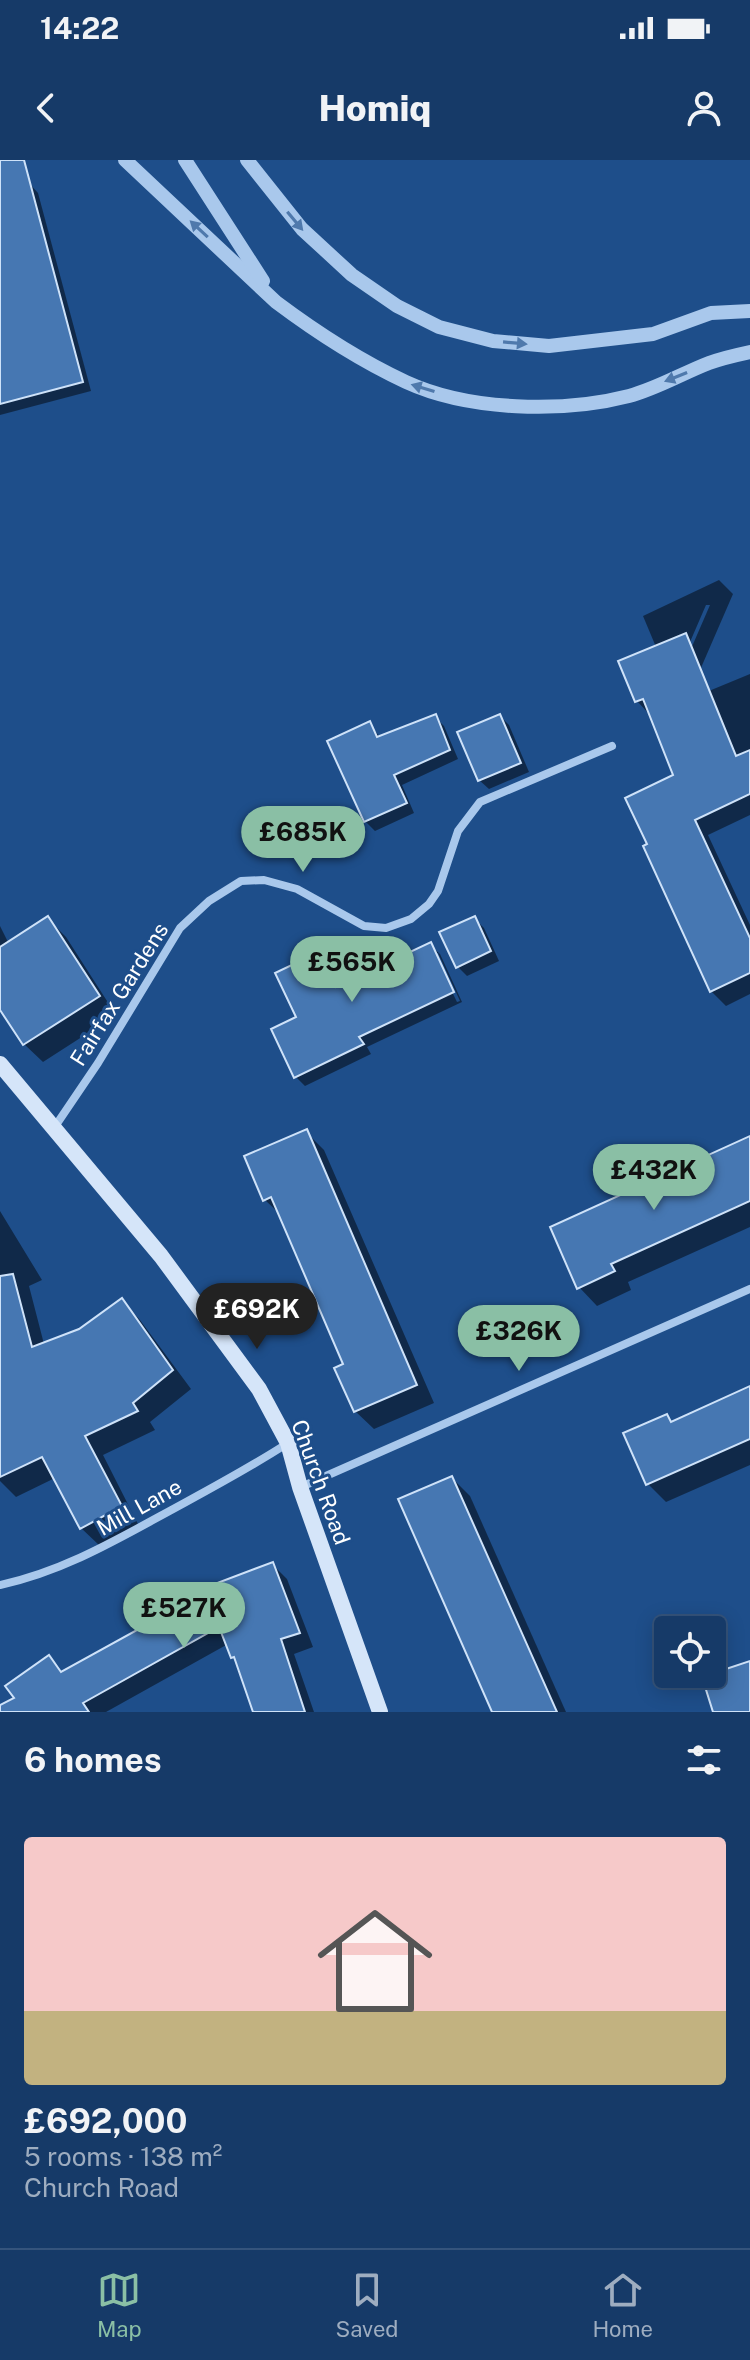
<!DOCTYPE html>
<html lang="en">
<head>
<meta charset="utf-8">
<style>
  body { margin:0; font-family:"Public Sans",sans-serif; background:#1f416e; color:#f1f3f6; height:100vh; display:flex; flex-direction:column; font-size:30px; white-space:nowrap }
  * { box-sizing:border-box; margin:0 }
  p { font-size:26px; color:#9eadc0 }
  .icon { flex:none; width:44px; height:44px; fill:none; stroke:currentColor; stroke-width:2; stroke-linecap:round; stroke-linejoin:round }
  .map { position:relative; height:1552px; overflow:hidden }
  .sheet { display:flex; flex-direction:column; background:#163a68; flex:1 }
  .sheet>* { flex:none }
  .tools { position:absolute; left:654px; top:1456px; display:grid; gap:16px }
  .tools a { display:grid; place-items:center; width:72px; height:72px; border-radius:8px; background:#163a68; box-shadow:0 4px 20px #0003,0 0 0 2px #35547c; font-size:40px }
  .price { position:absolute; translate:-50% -68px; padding:0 18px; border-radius:28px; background:#8abfa5; color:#111; font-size:26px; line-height:52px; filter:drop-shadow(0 2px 4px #0008) }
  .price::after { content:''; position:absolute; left:50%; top:48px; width:24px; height:18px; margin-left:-12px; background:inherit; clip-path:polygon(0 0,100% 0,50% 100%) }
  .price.current { background:#222; color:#fff }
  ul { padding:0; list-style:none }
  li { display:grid; align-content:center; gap:16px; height:424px; padding:0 24px }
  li+li { border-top:2px solid #35547c }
  li span { display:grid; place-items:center; height:248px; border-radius:8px; color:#555 }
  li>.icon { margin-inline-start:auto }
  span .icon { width:144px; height:144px; fill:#fffc; stroke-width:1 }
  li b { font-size:34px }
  h2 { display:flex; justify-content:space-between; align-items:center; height:96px; padding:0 24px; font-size:34px }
  .status { display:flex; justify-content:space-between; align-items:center; height:56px; padding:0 40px; background:#163a68; direction:ltr }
  .status svg { height:22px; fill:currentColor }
  header { display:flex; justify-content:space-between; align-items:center; height:104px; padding:0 24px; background:#163a68; font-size:36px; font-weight:800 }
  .menu { display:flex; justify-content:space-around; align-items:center; height:112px; border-top:2px solid #35547c; background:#163a68; font-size:22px; color:#9eadc0 }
  .menu a { display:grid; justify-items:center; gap:4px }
  .menu .current { color:#8abfa5 }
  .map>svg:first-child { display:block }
  .shadow { fill:#0007; fill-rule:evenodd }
  .building { fill:#4677b2; stroke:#cee2f9; stroke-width:2 }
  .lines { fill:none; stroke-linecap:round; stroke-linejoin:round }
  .minor { stroke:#a9c8ec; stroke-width:8 }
  .tertiary { stroke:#a9c8ec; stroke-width:14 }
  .secondary { stroke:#d5e5f9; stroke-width:16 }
  .oneway { fill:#4f79ac }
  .labels { text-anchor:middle; stroke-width:6; stroke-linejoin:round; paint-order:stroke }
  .street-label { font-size:22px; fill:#fff; stroke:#1e4e8a }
</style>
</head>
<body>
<div class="status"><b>14:22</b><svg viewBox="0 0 49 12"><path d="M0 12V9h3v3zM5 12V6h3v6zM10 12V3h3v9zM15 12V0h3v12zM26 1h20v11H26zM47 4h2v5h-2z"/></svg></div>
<header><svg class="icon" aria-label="back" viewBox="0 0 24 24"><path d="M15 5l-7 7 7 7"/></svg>Homiq<svg class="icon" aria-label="person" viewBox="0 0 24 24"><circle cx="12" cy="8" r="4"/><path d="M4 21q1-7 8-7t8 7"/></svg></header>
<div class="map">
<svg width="750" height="1552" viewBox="0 0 750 1552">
  <rect width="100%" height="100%" fill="#1e4e8a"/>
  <!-- shadow -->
  <g class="shadow">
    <path d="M29 23 38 33 91 231 0 255V31Z"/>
    <path d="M719 420 733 434 687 540 750 514V655L708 675 750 765V834L726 846 711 831 676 616 651 556 637 541 656 487 643 456ZM706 445H710L661 558 658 556Z"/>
    <path d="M500 556 509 565 529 612 489 629 479 620Z"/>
    <path d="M435 557 444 566 458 599 402 625 414 653 375 671 365 661 369 564 380 577Z"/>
    <path d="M474 758 484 768 499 801 467 816 457 806Z"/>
    <path d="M48 759 66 777 116 855 43 902 24 884 0 846V766L9 784Z"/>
    <path d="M430 785 440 794 462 842 367 887 371 894 305 926 296 917 299 858 318 795 328 804 339 828ZM433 793H438L460 841 457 842Z"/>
    <path d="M306 972 324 990 434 1243 374 1269 355 1251 346 1205 282 1056 265 1040Z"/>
    <path d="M750 979V1067L628 1122 631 1130 597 1146 579 1127Z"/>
    <path d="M0 1051 42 1120 29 1126 44 1184 80 1170 122 1141 140 1160 191 1229 150 1262 155 1270 103 1295 139 1366 100 1386 81 1368 55 1318 16 1337 0 1321Z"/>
    <path d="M750 1229V1305L666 1342 648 1324 667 1256 673 1263Z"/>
    <path d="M452 1318 470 1336 566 1552H494Z"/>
    <path d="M273 1405 287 1419 313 1487 294 1494 314 1552H255L238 1503 232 1497 228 1484 106 1552H27L48 1498 63 1513Z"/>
  </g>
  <!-- building -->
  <g class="building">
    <path d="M0 0H24L83 222 0 244Z"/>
    <path d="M686 473 736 596 750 590V634L695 660 750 778V813L710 832 643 686 647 684 625 638 673 615 643 539 635 542 618 501Z"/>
    <path d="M436 554 450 590 394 615 407 643 364 662 327 581 370 561 377 577Z"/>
    <path d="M500 554 521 603 478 621 457 572Z"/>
    <path d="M48 756 100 836 23 885 0 850V787Z"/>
    <path d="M475 756 491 791 456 808 439 772Z"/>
    <path d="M431 782 454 832 359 877 364 884 294 918 271 869 296 857 275 813 319 792 336 827Z"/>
    <path d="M307 969 417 1225 354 1252 334 1208 343 1204 271 1037 263 1041 244 996Z"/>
    <path d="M750 976V1041L611 1104 615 1111 577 1129 550 1067Z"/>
    <path d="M13 1114 32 1187 79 1169 122 1138 173 1210 133 1243 138 1251 85 1276 122 1346 80 1369 42 1297 0 1317V1116Z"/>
    <path d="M750 1226V1279L646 1325 623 1273 667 1254 671 1262Z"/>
    <path d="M452 1316 557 1552H492L398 1339Z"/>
    <path d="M273 1402 300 1473 281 1479 305 1552H253L234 1497 231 1498 219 1467 83 1543 89 1552H0V1545L14 1538 5 1526 49 1495 61 1512 206 1432 204 1428Z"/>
    <path d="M750 1501V1552H713L702 1517Z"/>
  </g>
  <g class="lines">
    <!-- minor -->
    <g class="minor">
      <path d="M54 968 98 903 180 768 209 741 241 721 264 720 297 729 364 766 386 768 411 759 429 744 438 731 458 671 480 642 612 586"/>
      <path d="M301 1327 750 1129"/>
      <path d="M0 1425C60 1412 111 1383 164 1354 206 1331 248 1309 288 1283"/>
    </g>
    <!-- tertiary -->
    <g class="tertiary">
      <path d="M125 0 276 142C316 172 361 201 406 222 469 251 563 253 629 236 656 229 683 213 709 203 722 198 736 195 750 192"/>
      <path d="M185 0 263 121"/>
      <path d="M247 0 302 69 352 115 397 146 439 167 493 181 549 186 653 174 711 153 750 151"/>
    </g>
    <!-- secondary -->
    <path class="secondary" d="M0 904 161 1096 259 1229 288 1283 300 1327 380 1552"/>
  </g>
  <!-- one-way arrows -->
  <defs><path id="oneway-solid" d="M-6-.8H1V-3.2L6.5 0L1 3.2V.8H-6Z" transform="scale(2)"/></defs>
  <g class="oneway">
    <use href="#oneway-solid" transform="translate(295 61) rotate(50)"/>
    <use href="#oneway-solid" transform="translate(199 69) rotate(-137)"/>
    <use href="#oneway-solid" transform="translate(515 183) rotate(5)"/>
    <use href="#oneway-solid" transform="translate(676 217) rotate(158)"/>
    <use href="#oneway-solid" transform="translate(423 228) rotate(-163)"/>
  </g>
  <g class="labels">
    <!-- street labels -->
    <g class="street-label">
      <text transform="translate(119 834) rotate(-58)" y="8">Fairfax Gardens</text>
      <text transform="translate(321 1322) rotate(70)" y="8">Church Road</text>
      <text transform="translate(139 1347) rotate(-29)" y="8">Mill Lane</text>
    </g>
  </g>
</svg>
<div class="tools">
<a><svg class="icon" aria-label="locate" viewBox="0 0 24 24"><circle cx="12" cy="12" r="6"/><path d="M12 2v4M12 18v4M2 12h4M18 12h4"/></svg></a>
</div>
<b class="price" style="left:303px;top:714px">£685K</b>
<b class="price" style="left:352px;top:844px">£565K</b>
<b class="price" style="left:654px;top:1052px">£432K</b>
<b class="price current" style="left:257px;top:1191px">£692K</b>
<b class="price" style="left:519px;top:1213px">£326K</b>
<b class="price" style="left:184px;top:1490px">£527K</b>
</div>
<section class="sheet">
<h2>6 homes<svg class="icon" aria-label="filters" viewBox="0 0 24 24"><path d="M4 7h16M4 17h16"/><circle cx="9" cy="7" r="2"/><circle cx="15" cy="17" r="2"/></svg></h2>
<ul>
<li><span style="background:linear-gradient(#f6c9c9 70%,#c2b280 0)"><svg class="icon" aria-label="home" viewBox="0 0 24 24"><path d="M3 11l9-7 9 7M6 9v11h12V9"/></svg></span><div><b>£692,000</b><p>5 rooms · 138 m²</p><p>Church Road</p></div></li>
</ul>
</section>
<nav class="menu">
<a class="current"><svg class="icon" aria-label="map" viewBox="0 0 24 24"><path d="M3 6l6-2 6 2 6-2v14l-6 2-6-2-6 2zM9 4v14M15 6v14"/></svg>Map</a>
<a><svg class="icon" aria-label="saved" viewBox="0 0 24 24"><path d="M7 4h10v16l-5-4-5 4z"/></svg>Saved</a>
<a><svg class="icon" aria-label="home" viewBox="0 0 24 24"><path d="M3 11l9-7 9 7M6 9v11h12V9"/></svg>Home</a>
</nav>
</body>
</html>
